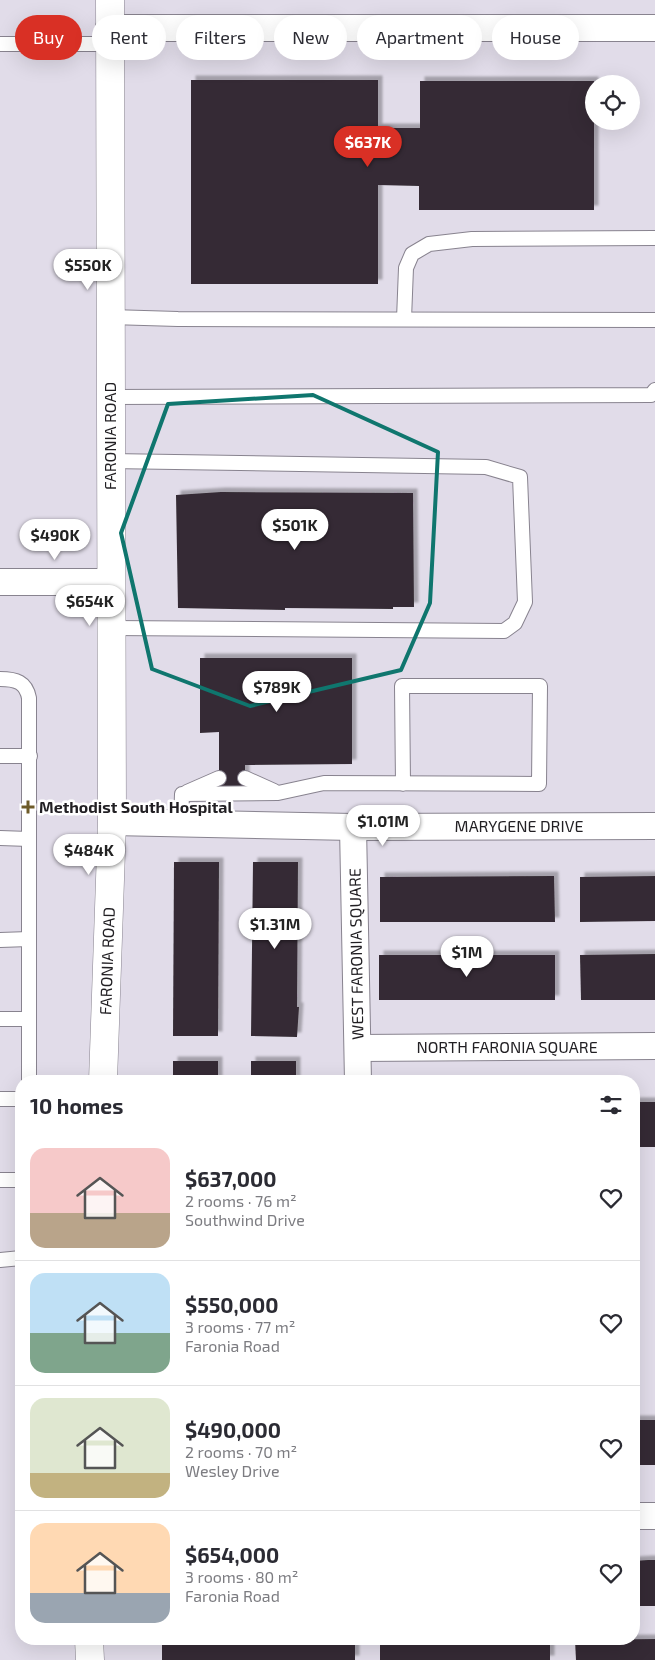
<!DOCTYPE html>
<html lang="en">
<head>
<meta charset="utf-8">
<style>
  body { margin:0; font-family:"Exo 2",sans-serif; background:#f7f7f7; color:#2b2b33; height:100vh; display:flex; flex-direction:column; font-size:19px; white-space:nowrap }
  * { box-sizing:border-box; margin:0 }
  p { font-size:16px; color:#7c7c81 }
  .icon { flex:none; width:28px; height:28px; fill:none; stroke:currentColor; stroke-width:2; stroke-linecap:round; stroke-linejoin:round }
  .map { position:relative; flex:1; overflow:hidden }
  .drawer { position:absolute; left:15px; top:1075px; width:625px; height:570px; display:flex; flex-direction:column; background:#fff; border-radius:20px; box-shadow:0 5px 20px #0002 }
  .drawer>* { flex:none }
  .hud { position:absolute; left:15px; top:15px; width:625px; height:45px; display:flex; gap:10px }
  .tools { position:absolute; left:585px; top:75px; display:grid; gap:10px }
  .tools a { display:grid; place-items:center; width:55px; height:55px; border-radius:50%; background:#fff; box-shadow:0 5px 20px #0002; font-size:25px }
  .price { position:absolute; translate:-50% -42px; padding:0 11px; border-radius:18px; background:#fff; color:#222; font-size:16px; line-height:32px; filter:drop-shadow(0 1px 2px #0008) }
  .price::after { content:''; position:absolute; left:50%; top:30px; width:15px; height:11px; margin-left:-8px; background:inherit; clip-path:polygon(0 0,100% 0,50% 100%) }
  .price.active { background:#d93025; color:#fff }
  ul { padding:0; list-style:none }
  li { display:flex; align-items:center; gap:15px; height:125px; padding:0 15px }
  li+li { border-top:1px solid #e1e1e2 }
  li span { display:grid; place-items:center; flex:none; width:140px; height:100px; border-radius:15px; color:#555 }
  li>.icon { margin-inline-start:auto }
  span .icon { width:60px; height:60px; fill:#fffc; stroke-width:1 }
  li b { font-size:21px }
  h2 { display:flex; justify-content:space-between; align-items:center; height:60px; padding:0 15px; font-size:21px }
  .chip { padding:0 18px; border-radius:22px; background:#fff; box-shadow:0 5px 20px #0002; font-size:18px; line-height:45px }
  .chip.active { background:#d93025; color:#fff }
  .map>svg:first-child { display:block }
  .building { fill:#352c34; filter:url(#shadow) }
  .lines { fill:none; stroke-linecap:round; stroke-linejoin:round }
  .service-casing { stroke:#88838f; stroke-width:16 }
  .minor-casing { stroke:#88838f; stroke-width:28 }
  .tertiary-casing { stroke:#88838f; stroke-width:29 }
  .service { stroke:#fff; stroke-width:14 }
  .minor { stroke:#fff; stroke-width:26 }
  .tertiary { stroke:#fff; stroke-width:28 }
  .marked { fill:none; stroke:#0f766e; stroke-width:4; stroke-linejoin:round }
  .poi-dot { fill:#6e5b29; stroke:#fff; stroke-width:2 }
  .labels { text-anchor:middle; stroke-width:5; stroke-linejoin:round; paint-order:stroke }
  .street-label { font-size:16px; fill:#211f23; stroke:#fff }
  .poi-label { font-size:16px; font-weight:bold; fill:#211f23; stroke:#fff; text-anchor:start }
</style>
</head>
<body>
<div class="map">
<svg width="655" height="1660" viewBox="0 0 655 1660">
  <defs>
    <filter id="shadow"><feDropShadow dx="4.5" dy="-4.5" stdDeviation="1" flood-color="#0004"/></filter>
  </defs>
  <rect width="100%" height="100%" fill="#e1dce9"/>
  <!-- building -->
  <g class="building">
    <path d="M191 80H378V128H420V81H594V210H419V186L378 185V284H191Z"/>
    <path d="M221 492 413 493 414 607H393V609L285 608V610L178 608 176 495Z"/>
    <path d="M200 658H352V764L245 765V790H219V732L200 733Z"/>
    <path d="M174 862H219L218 1036H173Z"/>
    <path d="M253 862H298L297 1007H299L297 1037 251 1036Z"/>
    <path d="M554 876 555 922H380V877Z"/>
    <path d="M655 876V921L580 922V877Z"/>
    <path d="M655 954V1000H581L580 955Z"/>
    <rect x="379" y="955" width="176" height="45"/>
    <rect x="173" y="1061" width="45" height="20"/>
    <rect x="251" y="1061" width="45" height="20"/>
    <rect x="634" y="1102" width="21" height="45"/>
    <rect x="634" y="1420" width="21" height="45"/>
    <path d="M648 1560H655V1606H634V1561Z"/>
    <rect x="380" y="1639" width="170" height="21"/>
    <path d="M655 1639V1660H576L575 1640Z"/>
    <rect x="162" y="1640" width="193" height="20"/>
  </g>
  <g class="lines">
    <!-- service casing -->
    <g class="service-casing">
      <g id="service">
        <path d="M0 44H109"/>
        <path d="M110 317 178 319 655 320"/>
        <path d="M404 319 406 268 412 254 429 244 472 239 655 238"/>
        <path d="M110 397 651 395 655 390"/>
        <path d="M110 461 486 467 520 477 525 602 515 623 504 631 111 628"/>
        <path d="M0 679C16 679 26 682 29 698V1081"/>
        <path d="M0 756H30"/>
        <path d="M245 778 274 791"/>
        <path d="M187 792 219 778"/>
        <path d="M181 823 182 794 278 793 324 783 539 784 540 686H402L403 784"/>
        <path d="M0 838 29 839"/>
        <path d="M0 940 29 939"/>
        <path d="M0 1019H29"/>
        <path d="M0 1099H21"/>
        <path d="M0 1180H21"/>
        <path d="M0 1260 21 1258"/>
      </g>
    </g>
    <!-- minor casing -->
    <g class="minor-casing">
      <g id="minor">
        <path d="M109 28H655"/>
        <path d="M0 582H111"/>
        <path d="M112 822 353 827 655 826"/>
        <path d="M353 827 358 1081"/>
        <path d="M358 1048 655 1046"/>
        <path d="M634 1516H655"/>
      </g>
    </g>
    <!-- tertiary casing -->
    <g class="tertiary-casing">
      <g id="tertiary">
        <path d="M103 1081 112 822 110 0"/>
        <path d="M89 1639 90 1660"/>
      </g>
    </g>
    <!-- service -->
    <use href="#service" class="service"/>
    <!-- minor -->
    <use href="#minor" class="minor"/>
    <!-- tertiary -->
    <use href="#tertiary" class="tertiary"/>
  </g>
  <!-- marked area -->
  <path class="marked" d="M313 395 438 452 430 603 401 670 250 706 152 669 121 533 168 404Z"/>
  <!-- markers -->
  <path class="poi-dot" d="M25.5 799.5h5v5h5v5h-5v5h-5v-5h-5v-5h5z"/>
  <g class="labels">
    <!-- street labels -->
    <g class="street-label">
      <text transform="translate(110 436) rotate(-90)" y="6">FARONIA ROAD</text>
      <text x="519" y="832">MARYGENE DRIVE</text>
      <text transform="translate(356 954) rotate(-91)" y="6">WEST FARONIA SQUARE</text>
      <text transform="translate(107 961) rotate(-88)" y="6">FARONIA ROAD</text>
      <text x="507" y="1053">NORTH FARONIA SQUARE</text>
    </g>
    <!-- poi labels -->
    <g class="poi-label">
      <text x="39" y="813">Methodist South Hospital</text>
    </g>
  </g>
</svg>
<div class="tools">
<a><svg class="icon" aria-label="locate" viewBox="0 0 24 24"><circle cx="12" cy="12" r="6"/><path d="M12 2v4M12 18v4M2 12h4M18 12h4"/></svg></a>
</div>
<b class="price active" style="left:368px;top:168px">$637K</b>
<b class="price" style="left:88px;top:291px">$550K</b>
<b class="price" style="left:295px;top:551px">$501K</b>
<b class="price" style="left:55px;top:561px">$490K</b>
<b class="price" style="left:90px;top:627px">$654K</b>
<b class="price" style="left:277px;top:713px">$789K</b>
<b class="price" style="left:383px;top:847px">$1.01M</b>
<b class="price" style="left:89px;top:876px">$484K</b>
<b class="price" style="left:275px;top:950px">$1.31M</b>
<b class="price" style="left:467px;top:978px">$1M</b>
<div class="hud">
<a class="chip active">Buy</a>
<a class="chip">Rent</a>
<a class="chip">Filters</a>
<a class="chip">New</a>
<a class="chip">Apartment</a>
<a class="chip">House</a>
</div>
<section class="drawer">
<h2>10 homes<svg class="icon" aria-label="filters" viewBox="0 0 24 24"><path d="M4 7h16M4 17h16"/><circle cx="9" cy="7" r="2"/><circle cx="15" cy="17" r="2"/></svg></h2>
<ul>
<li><span style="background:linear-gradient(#f6c9c9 65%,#b9a48a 0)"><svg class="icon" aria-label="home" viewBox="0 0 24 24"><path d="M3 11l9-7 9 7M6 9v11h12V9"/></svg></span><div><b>$637,000</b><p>2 rooms · 76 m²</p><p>Southwind Drive</p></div><svg class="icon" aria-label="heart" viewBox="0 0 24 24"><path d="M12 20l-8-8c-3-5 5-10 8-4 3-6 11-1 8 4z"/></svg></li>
<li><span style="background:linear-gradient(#bfe0f5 60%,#7fa58c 0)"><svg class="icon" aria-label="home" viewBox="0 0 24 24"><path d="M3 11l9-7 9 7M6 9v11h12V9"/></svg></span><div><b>$550,000</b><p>3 rooms · 77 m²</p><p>Faronia Road</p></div><svg class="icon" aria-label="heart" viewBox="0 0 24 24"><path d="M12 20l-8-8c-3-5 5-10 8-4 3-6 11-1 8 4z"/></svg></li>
<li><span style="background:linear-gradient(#dfe7d0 75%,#c2b280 0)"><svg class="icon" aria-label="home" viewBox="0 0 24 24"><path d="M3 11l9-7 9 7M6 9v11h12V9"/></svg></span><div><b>$490,000</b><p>2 rooms · 70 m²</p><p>Wesley Drive</p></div><svg class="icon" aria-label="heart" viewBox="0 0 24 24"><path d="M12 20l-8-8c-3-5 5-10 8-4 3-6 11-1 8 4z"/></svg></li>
<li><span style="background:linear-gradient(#ffd9b3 70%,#9aa5b1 0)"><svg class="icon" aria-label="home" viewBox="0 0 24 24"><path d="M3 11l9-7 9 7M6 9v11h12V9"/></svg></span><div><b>$654,000</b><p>3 rooms · 80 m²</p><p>Faronia Road</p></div><svg class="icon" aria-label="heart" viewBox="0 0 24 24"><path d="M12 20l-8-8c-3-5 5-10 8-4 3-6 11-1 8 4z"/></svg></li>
</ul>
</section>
</div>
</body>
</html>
